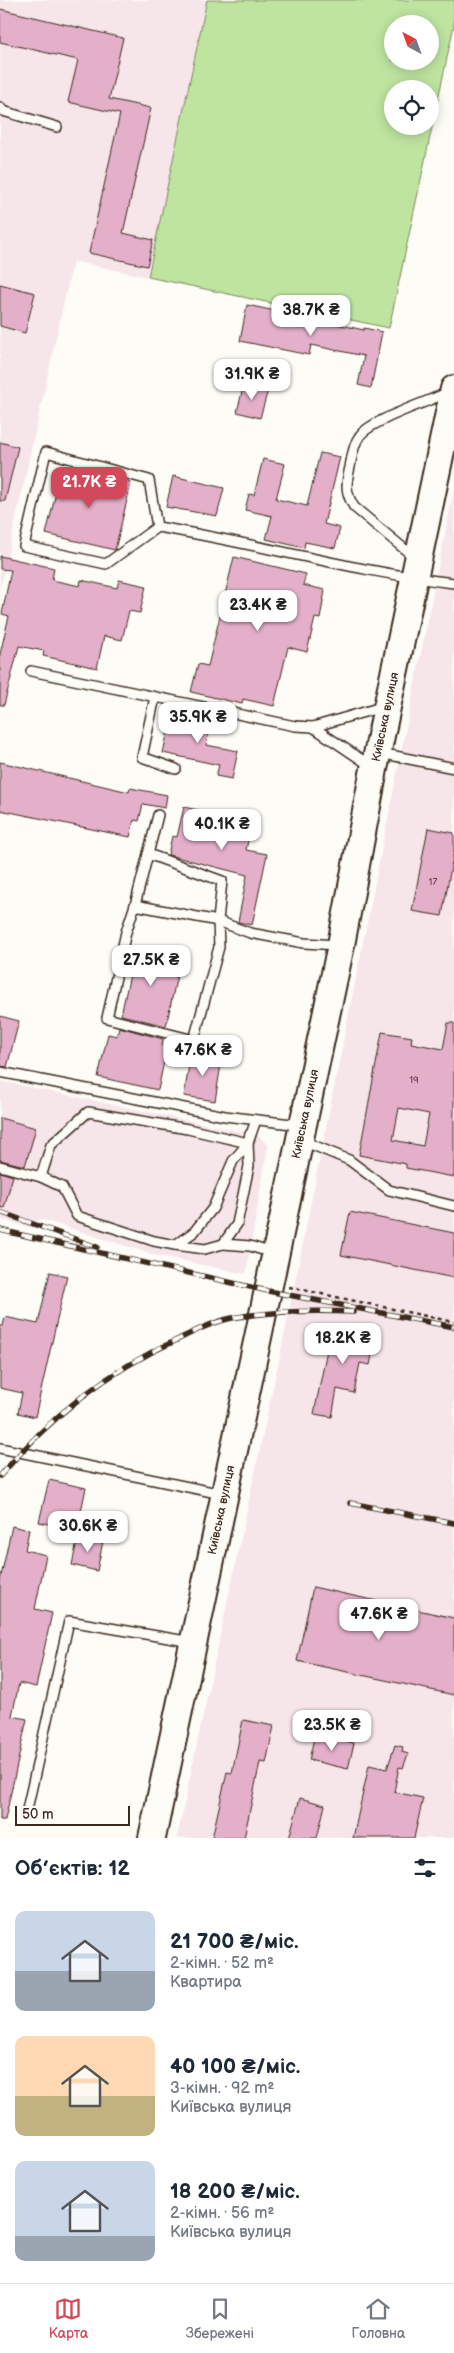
<!DOCTYPE html>
<html lang="uk">
<head>
<meta charset="utf-8">
<style>
  body { margin:0; font-family:"Balsamiq Sans",sans-serif; background:#f6f6f7; color:#1f2937; height:100vh; display:flex; flex-direction:column; font-size:19px; white-space:nowrap }
  * { box-sizing:border-box; margin:0 }
  p { font-size:16px; color:#747a83 }
  .icon { flex:none; width:28px; height:28px; fill:none; stroke:currentColor; stroke-width:2; stroke-linecap:round; stroke-linejoin:round }
  .map { position:relative; height:1838px; overflow:hidden }
  .sheet { display:flex; flex-direction:column; background:#fff; flex:1 }
  .sheet>* { flex:none }
  .needle { width:32px; rotate:319deg }
  .fabs { position:absolute; left:384px; top:15px; display:grid; gap:10px }
  .fabs a { display:grid; place-items:center; width:55px; height:55px; border-radius:50%; background:#fff; box-shadow:0 2px 12px #0003; font-size:25px }
  .scale { position:absolute; left:15px; bottom:12px; width:115px; box-sizing:border-box; padding-left:5px; border:2px solid #3b2a1e; border-top:0; font-size:14px; line-height:18px; white-space:nowrap; color:#3b2a1e; -webkit-text-stroke:4px #fdfcf7; paint-order:stroke }
  .price { position:absolute; translate:-50% -42px; padding:0 11px; border-radius:10px; background:#fff; color:#222; font-size:16px; line-height:32px; filter:drop-shadow(0 1px 2px #0008) }
  .price::after { content:''; position:absolute; left:50%; top:30px; width:15px; height:11px; margin-left:-8px; background:inherit; clip-path:polygon(0 0,100% 0,50% 100%) }
  .price.active { background:#d1495b; color:#fff }
  ul { padding:0; list-style:none }
  li { display:flex; align-items:center; gap:15px; height:125px; padding:0 15px }
  li span { display:grid; place-items:center; flex:none; width:140px; height:100px; border-radius:10px; color:#555 }
  li>.icon { margin-inline-start:auto }
  span .icon { width:60px; height:60px; fill:#fffc; stroke-width:1 }
  li b { font-size:21px }
  h2 { display:flex; justify-content:space-between; align-items:center; height:60px; padding:0 15px; font-size:21px }
  .dock { display:flex; justify-content:space-around; align-items:center; height:70px; border-top:1px solid #e0e1e3; background:#fff; font-size:14px; color:#747a83 }
  .dock a { display:grid; justify-items:center; gap:2px }
  .dock .active { color:#d1495b }
  .map>svg:first-child { display:block }
  .built { fill:#f6e5e9 }
  .green { fill:#bee4a0; stroke:#7c875f; fill-rule:evenodd }
  .building { fill:#e4afc9; stroke:#3b2a1e; fill-rule:evenodd }
  .lines { fill:none; stroke-linecap:round; stroke-linejoin:round }
  .service-casing { stroke:#3b2a1e; stroke-width:12 }
  .secondary-casing { stroke:#3b2a1e; stroke-width:30 }
  .path { stroke:#3b2a1e; stroke-width:2.5; stroke-dasharray:4 4; stroke-linecap:butt }
  .service { stroke:#fdfcf7; stroke-width:9 }
  .secondary { stroke:#fdfcf7; stroke-width:26 }
  .rail-casing { stroke:#3b2a1e; stroke-width:5.5 }
  .rail { stroke:#fdfcf7; stroke-width:4; stroke-dasharray:11; stroke-linecap:butt }
  .labels { text-anchor:middle; stroke-width:4.5; stroke-linejoin:round; paint-order:stroke }
  .number-label { font-size:10px; fill:#654b49 }
  .street-label { font-size:12px; fill:#3b2a1e; stroke:#fdfcf7 }
</style>
</head>
<body>
<div class="map">
<svg width="454" height="1838" viewBox="0 0 454 1838">
  <rect width="100%" height="100%" fill="#fdfcf7"/>
  <filter id="ink" filterUnits="userSpaceOnUse"><feTurbulence type="fractalNoise" baseFrequency=".02" numOctaves="2"/><feDisplacementMap in="SourceGraphic" scale="10" xChannelSelector="R" yChannelSelector="G"/><feConvolveMatrix kernelMatrix="1 2 1 2 8 2 1 2 1" color-interpolation-filters="sRGB"/></filter>
  <g filter="url(#ink)">
    <!-- built -->
    <g class="built">
      <path d="M0 0H207L148 277 73 261 0 590Z"/>
      <path d="M454 489V1838H177L285 1332Z"/>
      <path d="M0 1081 257 1135 268 1145 246 1274 155 1255 41 1219 29 1227 0 1219Z"/>
    </g>
    <!-- green -->
    <path class="green" d="M207 0H454V25L389 328 148 277ZM392 24H430V61H392ZM392 89H430V126H392Z"/>
    <!-- building -->
    <g class="building">
      <path d="M0 9 123 38 109 99 151 108 123 233 153 240 147 266 89 253 120 114 68 102 78 60 0 42Z"/>
      <path d="M0 284 35 293 25 333 0 326Z"/>
      <path d="M247 305 364 330V328L382 332 371 388 358 385 364 356 311 345 309 355 240 341Z"/>
      <path d="M244 384 268 390 260 418 237 412Z"/>
      <path d="M0 442 18 447 5 501H0Z"/>
      <path d="M320 453 340 457 324 524 340 528 335 548 305 542 304 548 266 539 272 516 245 510 249 494 254 495 263 459 285 464 276 499 307 506Z"/>
      <path d="M62 468 131 483 115 550 46 534Z"/>
      <path d="M173 476 224 488 217 516 166 507Z"/>
      <path d="M0 556 54 568 52 580 80 586 81 580 117 588 119 580 146 586 140 613 129 611 122 640 104 636 97 668 43 656 44 651 19 646 4 705H0V654L9 616 2 614 11 570 0 569Z"/>
      <path d="M234 557 306 574 303 585 325 590 320 619 315 618 307 652 288 647 274 706 243 699 242 704 191 692 198 664 208 666Z"/>
      <path d="M172 712 212 721 206 745 238 751 232 779 216 776 219 765 163 753Z"/>
      <path d="M0 762 129 792 130 788 167 795 165 808 143 804 139 821 134 820 130 837 0 810Z"/>
      <path d="M184 807 252 822 246 850 267 854 252 925 238 922 247 875 168 855 172 836 177 837Z"/>
      <path d="M428 828 454 833V851L442 916 412 911Z"/>
      <path d="M136 948 181 957 166 1026 121 1015Z"/>
      <path d="M0 1016 19 1021 7 1067 0 1066Z"/>
      <path d="M448 1023H454V1177L406 1168V1164L359 1155 382 1032 412 1037 411 1043 443 1049ZM399 1108 429 1114 423 1146 393 1140Z"/>
      <path d="M119 1027 163 1039 162 1046 167 1047 158 1090 98 1077 108 1034 117 1036Z"/>
      <path d="M191 1053 222 1058 215 1101 184 1096Z"/>
      <path d="M0 1118 36 1128 25 1166 0 1160Z"/>
      <path d="M0 1172 13 1176 4 1208 0 1207Z"/>
      <path d="M350 1212 454 1233V1278L341 1255Z"/>
      <path d="M50 1272 67 1276 35 1417 18 1413 22 1393 0 1388V1326H3L5 1317 38 1324Z"/>
      <path d="M332 1325 376 1334 370 1365 360 1363 354 1393 337 1389 332 1417 314 1414Z"/>
      <path d="M49 1480 86 1488 77 1530 39 1522Z"/>
      <path d="M12 1526 29 1530 25 1550 46 1555 35 1609 52 1613 36 1687 19 1683 12 1716 27 1719 5 1820H0V1581Z"/>
      <path d="M78 1536 103 1541 97 1571 72 1565Z"/>
      <path d="M313 1587 454 1618V1695L297 1661Z"/>
      <path d="M243 1720 274 1726 266 1763 260 1762 244 1838H212L227 1772 232 1773Z"/>
      <path d="M315 1734 354 1743 348 1769 309 1760Z"/>
      <path d="M395 1745 403 1747 402 1752 408 1754 403 1768 399 1767 394 1792 423 1798 414 1838H353L369 1765 387 1769Z"/>
      <path d="M300 1798 325 1805 317 1838H289Z"/>
    </g>
    <g class="lines">
      <!-- service casing -->
      <g class="service-casing">
        <g id="service">
          <path d="M0 107 3 111 57 127"/>
          <path d="M157 527 149 480 46 452 24 546 106 564 157 527C257 543 354 572 454 583"/>
          <path d="M414 557 354 507C345 492 346 484 350 467 352 457 353 445 359 437 368 421 430 401 449 392"/>
          <path d="M31 671 295 726 313 727"/>
          <path d="M155 697 142 757 176 769"/>
          <path d="M380 753 454 768"/>
          <path d="M371 766 313 727 385 706"/>
          <path d="M158 815 135 905 218 921 250 933 304 943 338 945"/>
          <path d="M135 905 126 932 107 1018 194 1040 219 947 218 921 222 881 148 854"/>
          <path d="M0 1072 225 1116 300 1125"/>
          <path d="M303 1141 349 1160 389 1190 454 1206"/>
          <path d="M248 1143 188 1129 88 1112 51 1145 41 1177 62 1187 77 1216 154 1241 175 1245 194 1232 213 1208 233 1161 248 1143 250 1134"/>
          <path d="M0 1166 41 1177"/>
          <path d="M223 1244 250 1246 275 1254"/>
          <path d="M175 1245 205 1249 223 1244 237 1224 249 1166 248 1143 256 1120"/>
          <path d="M0 1448 222 1494"/>
          <path d="M26 1814 69 1621 192 1642"/>
        </g>
      </g>
      <!-- secondary casing -->
      <g class="secondary-casing">
        <path id="secondary" d="M152 1838 341 945 374 769 454 389"/>
      </g>
      <!-- path -->
      <path class="path" d="M289 1287 454 1322"/>
      <!-- service -->
      <use href="#service" class="service"/>
      <!-- secondary -->
      <use href="#secondary" class="secondary"/>
      <!-- rail casing -->
      <g class="rail-casing">
        <g id="rail">
          <path d="M0 1212 97 1247"/>
          <path d="M0 1230 268 1291 454 1327"/>
          <path d="M0 1476C51 1416 107 1371 179 1339 195 1331 213 1322 232 1318 272 1311 312 1310 353 1312"/>
          <path d="M350 1503 454 1523"/>
        </g>
      </g>
      <!-- rail -->
      <use href="#rail" class="rail"/>
    </g>
  </g>
  <g class="labels">
    <!-- number labels -->
    <g class="number-label">
      <text x="433" y="885">17</text>
      <text x="414" y="1083">19</text>
    </g>
    <!-- street labels -->
    <g class="street-label">
      <text transform="translate(385 717) rotate(-78)" y="4">Київська вулиця</text>
      <text transform="translate(305 1114) rotate(-78)" y="4">Київська вулиця</text>
      <text transform="translate(221 1510) rotate(-78)" y="4">Київська вулиця</text>
    </g>
  </g>
</svg>
<div class="fabs">
<a><svg class="needle" viewBox="-14 -14 28 28"><path d="M0-13l5 13h-10z" fill="#e53935"/><path d="M0 13l5-13h-10z" fill="#747a83"/></svg></a>
<a><svg class="icon" aria-label="locate" viewBox="0 0 24 24"><circle cx="12" cy="12" r="6"/><path d="M12 2v4M12 18v4M2 12h4M18 12h4"/></svg></a>
</div>
<div class="scale">50 m</div>
<b class="price" style="left:311px;top:337px">38.7K ₴</b>
<b class="price" style="left:252px;top:401px">31.9K ₴</b>
<b class="price active" style="left:89px;top:509px">21.7K ₴</b>
<b class="price" style="left:258px;top:632px">23.4K ₴</b>
<b class="price" style="left:198px;top:744px">35.9K ₴</b>
<b class="price" style="left:222px;top:851px">40.1K ₴</b>
<b class="price" style="left:151px;top:987px">27.5K ₴</b>
<b class="price" style="left:203px;top:1077px">47.6K ₴</b>
<b class="price" style="left:343px;top:1365px">18.2K ₴</b>
<b class="price" style="left:88px;top:1553px">30.6K ₴</b>
<b class="price" style="left:379px;top:1641px">47.6K ₴</b>
<b class="price" style="left:332px;top:1752px">23.5K ₴</b>
</div>
<section class="sheet">
<h2>Об’єктів: 12<svg class="icon" aria-label="filters" viewBox="0 0 24 24"><path d="M4 7h16M4 17h16"/><circle cx="9" cy="7" r="2"/><circle cx="15" cy="17" r="2"/></svg></h2>
<ul>
<li><span style="background:linear-gradient(#c9d6e8 60%,#9aa5b1 0)"><svg class="icon" aria-label="home" viewBox="0 0 24 24"><path d="M3 11l9-7 9 7M6 9v11h12V9"/></svg></span><div><b>21 700 ₴/міс.</b><p>2-кімн. · 52 m²</p><p>Квартира</p></div></li>
<li><span style="background:linear-gradient(#ffd9b3 60%,#c2b280 0)"><svg class="icon" aria-label="home" viewBox="0 0 24 24"><path d="M3 11l9-7 9 7M6 9v11h12V9"/></svg></span><div><b>40 100 ₴/міс.</b><p>3-кімн. · 92 m²</p><p>Київська вулиця</p></div></li>
<li><span style="background:linear-gradient(#c9d6e8 75%,#9aa5b1 0)"><svg class="icon" aria-label="home" viewBox="0 0 24 24"><path d="M3 11l9-7 9 7M6 9v11h12V9"/></svg></span><div><b>18 200 ₴/міс.</b><p>2-кімн. · 56 m²</p><p>Київська вулиця</p></div></li>
</ul>
</section>
<nav class="dock">
<a class="active"><svg class="icon" aria-label="map" viewBox="0 0 24 24"><path d="M3 6l6-2 6 2 6-2v14l-6 2-6-2-6 2zM9 4v14M15 6v14"/></svg>Карта</a>
<a><svg class="icon" aria-label="saved" viewBox="0 0 24 24"><path d="M7 4h10v16l-5-4-5 4z"/></svg>Збережені</a>
<a><svg class="icon" aria-label="home" viewBox="0 0 24 24"><path d="M3 11l9-7 9 7M6 9v11h12V9"/></svg>Головна</a>
</nav>
</body>
</html>
